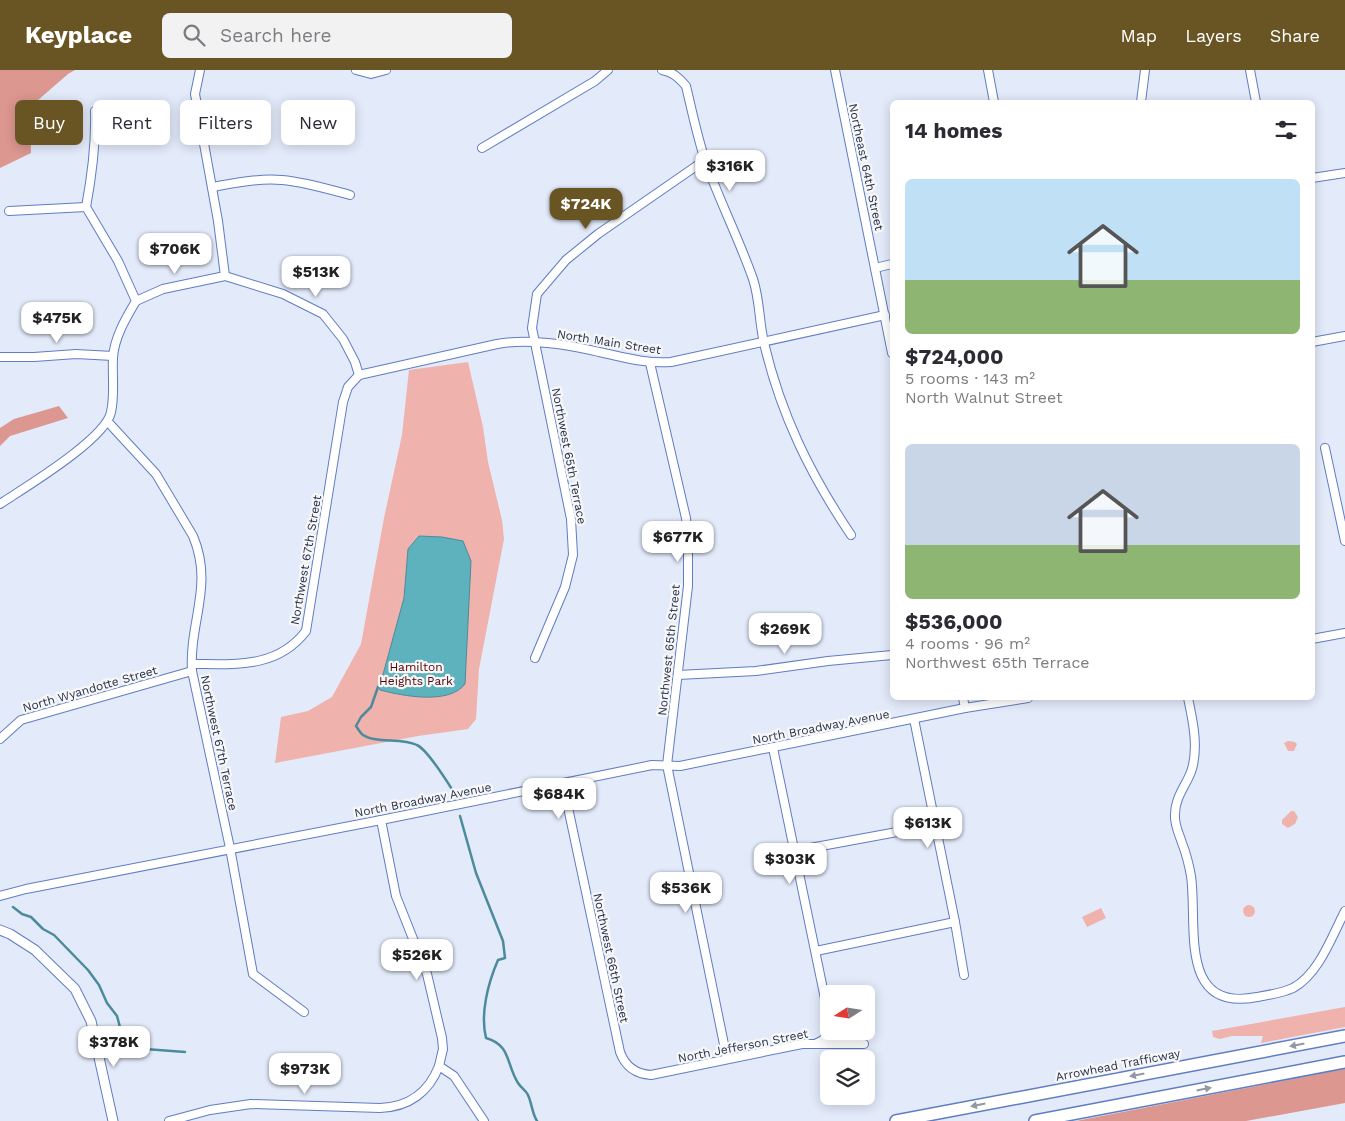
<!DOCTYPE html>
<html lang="en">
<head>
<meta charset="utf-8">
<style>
  body { margin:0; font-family:"Work Sans",sans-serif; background:#f2f2f3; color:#2b2b33; height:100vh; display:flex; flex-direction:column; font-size:19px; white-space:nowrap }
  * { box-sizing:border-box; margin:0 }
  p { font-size:16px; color:#7c7c81 }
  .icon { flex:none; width:28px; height:28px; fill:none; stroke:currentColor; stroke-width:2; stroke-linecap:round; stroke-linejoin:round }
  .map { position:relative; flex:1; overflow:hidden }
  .details { position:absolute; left:890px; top:30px; width:425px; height:600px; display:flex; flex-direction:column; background:#fff; border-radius:8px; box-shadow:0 2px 12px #0003 }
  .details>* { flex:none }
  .top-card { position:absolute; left:15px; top:30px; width:475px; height:45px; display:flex; gap:10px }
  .needle { width:32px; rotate:258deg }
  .controls { position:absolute; left:820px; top:915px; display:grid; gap:10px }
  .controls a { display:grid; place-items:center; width:55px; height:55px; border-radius:8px; background:#fff; box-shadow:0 2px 12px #0003; font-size:25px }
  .price { position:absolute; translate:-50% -42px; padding:0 11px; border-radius:10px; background:#fff; color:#222; font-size:16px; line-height:32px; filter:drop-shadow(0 1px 2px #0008) }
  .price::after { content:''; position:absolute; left:50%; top:30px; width:15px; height:11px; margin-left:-8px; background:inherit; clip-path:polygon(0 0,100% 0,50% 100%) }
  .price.current { background:#695423; color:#fff }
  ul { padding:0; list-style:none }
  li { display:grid; align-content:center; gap:10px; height:265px; padding:0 15px }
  li span { display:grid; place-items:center; height:155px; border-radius:8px; color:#555 }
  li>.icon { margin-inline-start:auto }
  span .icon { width:90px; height:90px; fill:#fffc; stroke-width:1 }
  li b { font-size:21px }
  h2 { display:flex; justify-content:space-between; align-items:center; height:60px; padding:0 15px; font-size:21px }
  .chip { padding:0 18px; border-radius:8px; background:#fff; box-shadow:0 2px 12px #0003; font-size:18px; line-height:45px }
  .chip.current { background:#695423; color:#fff }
  header { display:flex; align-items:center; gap:30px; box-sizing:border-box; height:70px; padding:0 25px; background:#695423; color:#fff }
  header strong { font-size:24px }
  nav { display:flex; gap:28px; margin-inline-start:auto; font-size:18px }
  .search { width:350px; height:45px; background:#f2f2f3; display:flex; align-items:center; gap:12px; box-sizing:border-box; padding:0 18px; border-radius:8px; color:#7c7c81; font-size:19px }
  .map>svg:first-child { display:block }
  .green { fill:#efb2ac }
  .forest { fill:#dc9790 }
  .water { fill:#5db2bd; stroke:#4c8b9c }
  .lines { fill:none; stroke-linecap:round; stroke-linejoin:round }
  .stream { stroke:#4c8b9c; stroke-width:2.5 }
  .minor-casing { stroke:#607dc1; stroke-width:10 }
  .major-casing { stroke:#607dc1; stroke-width:11 }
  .highway-casing { stroke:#607dc1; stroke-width:14 }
  .minor { stroke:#fff; stroke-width:8 }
  .major { stroke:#fff; stroke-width:9 }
  .highway { stroke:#fff; stroke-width:11 }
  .oneway { fill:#9298a6 }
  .labels { text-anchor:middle; stroke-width:4.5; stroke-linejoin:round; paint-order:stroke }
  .street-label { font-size:12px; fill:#25314e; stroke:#f7f7f7 }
  .park-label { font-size:12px; fill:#540006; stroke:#f7f7f7 }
</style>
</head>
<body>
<header>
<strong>Keyplace</strong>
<div class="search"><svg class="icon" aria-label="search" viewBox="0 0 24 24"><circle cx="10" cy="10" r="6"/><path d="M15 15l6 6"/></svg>Search here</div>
<nav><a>Map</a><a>Layers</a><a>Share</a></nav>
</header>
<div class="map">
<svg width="1345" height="1051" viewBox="0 0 1345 1051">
  <rect width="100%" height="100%" fill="#e3eafa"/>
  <!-- green -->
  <g class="green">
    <path d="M468 292 483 357 488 392 502 450 504 469 479 599 476 649 468 659 418 666 275 693 281 647 308 641 332 627 361 574 384 448 402 365 409 300Z"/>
    <path d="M1288 671 1295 672 1297 674 1294 681H1288L1284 673Z"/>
    <path d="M1291 741H1294L1298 747 1295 754 1288 758 1282 754V750Z"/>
    <circle cx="1249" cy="841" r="6"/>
    <path d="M1101 838 1106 848 1087 857 1082 847Z"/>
    <path d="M1345 937V957L1261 973 1263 966H1232L1220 969 1213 967 1212 961Z"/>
  </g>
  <!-- forest -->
  <g class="forest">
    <path d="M0 0H75L68 4 30 37 31 83 0 98Z"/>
    <path d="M59 336 68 348 10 366 0 376V358L14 349Z"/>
    <path d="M1345 999V1033L1246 1051H1076Z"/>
  </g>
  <!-- water -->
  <path class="water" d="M419 466 442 467 463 471 471 491 465 614C449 635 403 626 380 620L378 617 382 608 404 528 408 479Z"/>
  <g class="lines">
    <!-- stream -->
    <g class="stream">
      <path d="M378 617 371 637 361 647 356 656C358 659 361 664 363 665 377 674 401 667 417 675 428 680 448 713 455 724"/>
      <path d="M460 746 476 803 503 871 505 888 498 890C488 913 480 944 486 968 511 975 506 994 518 1013 521 1018 526 1020 528 1025 532 1034 532 1043 537 1051"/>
      <path d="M13 837 22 844 31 847 43 859 54 865 88 900 99 915 107 933 117 946 121 961 131 971 145 979 185 982"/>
    </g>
    <!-- minor casing -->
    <g class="minor-casing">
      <g id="minor">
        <path d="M200 0 195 24 218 151 225 206"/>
        <path d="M356 0 371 4 386 0"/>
        <path d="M662 0C673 2 679 8 686 16 692 41 697 66 705 90 719 130 739 169 753 209 760 230 759 252 764 273 781 345 810 404 851 465"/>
        <path d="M835 0 892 283"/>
        <path d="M988 0 994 32"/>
        <path d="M1250 0 1256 32"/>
        <path d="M1141 32 1145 0"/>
        <path d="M482 78 595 11 608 0"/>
        <path d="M1312 108 1345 103"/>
        <path d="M212 117C235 113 258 108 282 110 305 112 328 119 350 125"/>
        <path d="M9 141 86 137"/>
        <path d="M875 198 892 194"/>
        <path d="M136 231 163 219 225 206 283 224 323 244 343 269 355 292 359 305"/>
        <path d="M1312 272 1345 266"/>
        <path d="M0 287H34L76 284 113 286"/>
        <path d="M650 293 686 448 688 470V516L667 695 727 989"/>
        <path d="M108 352 156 404 193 466C214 516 189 551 192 601L230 778 253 904 304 942"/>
        <path d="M1325 378 1345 471"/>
        <path d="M0 434C24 418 106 369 111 342 115 325 112 306 113 288 114 268 126 248 136 231L118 191 86 137C92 105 96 74 95 41"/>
        <path d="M1312 569 1345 563"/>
        <path d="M535 588 565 517 573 485 571 449 532 258 537 224 566 190 598 164 705 90"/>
        <path d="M192 594C234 594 277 599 306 561L343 332 348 317 359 305 497 274C530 268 566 274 599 282 623 287 646 294 671 292L885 245"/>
        <path d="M678 605 756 601 828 591 892 585"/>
        <path d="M963 628 965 638"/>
        <path d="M1188 628C1193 651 1199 679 1191 702 1185 717 1175 728 1175 744 1174 755 1179 763 1182 773 1186 783 1189 795 1191 806 1198 853 1177 943 1257 927 1269 925 1282 923 1293 918 1319 904 1332 866 1345 841"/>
        <path d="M914 649 955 852 964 905"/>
        <path d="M0 669 21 650 192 601"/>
        <path d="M773 678 829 948"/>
        <path d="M563 714 620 982C625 996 636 1004 651 1005L802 974H864"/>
        <path d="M381 750 396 826 427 904 442 968 443 979 439 996 454 1006 484 1051"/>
        <path d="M794 781 935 755"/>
        <path d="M0 826 26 819 381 750 652 695 680 696 965 638 1028 628"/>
        <path d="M816 881 955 852"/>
        <path d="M817 973 823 970 829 961"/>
        <path d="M169 1051 210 1040 251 1034 380 1038C409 1037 429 1022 439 996"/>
      </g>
    </g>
    <!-- major casing -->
    <g class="major-casing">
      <path id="major" d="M0 860 10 864 35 880 75 919 91 951 113 1051"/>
    </g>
    <!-- highway casing -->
    <g class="highway-casing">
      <g id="highway">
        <path d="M896 1051 1345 966"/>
        <path d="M1035 1051 1345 992"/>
      </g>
    </g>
    <!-- minor -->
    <use href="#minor" class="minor"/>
    <!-- major -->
    <use href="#major" class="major"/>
    <!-- highway -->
    <use href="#highway" class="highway"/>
  </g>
  <!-- one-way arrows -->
  <defs><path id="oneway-solid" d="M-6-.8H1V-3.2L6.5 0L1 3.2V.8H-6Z" transform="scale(1.25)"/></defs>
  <g class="oneway">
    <use href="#oneway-solid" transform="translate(1297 975) rotate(169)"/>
    <use href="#oneway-solid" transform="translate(1137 1005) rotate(169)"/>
    <use href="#oneway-solid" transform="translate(1204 1019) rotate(-11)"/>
    <use href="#oneway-solid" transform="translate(978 1035) rotate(169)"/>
  </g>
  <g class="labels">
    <!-- street labels -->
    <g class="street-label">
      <text transform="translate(866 97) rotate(78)" y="4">Northeast 64th Street</text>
      <text transform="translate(609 272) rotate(9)" y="4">North Main Street</text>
      <text transform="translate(569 386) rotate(79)" y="4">Northwest 65th Terrace</text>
      <text transform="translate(306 490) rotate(-80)" y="4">Northwest 67th Street</text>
      <text transform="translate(669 580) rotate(-84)" y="4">Northwest 65th Street</text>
      <text transform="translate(90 619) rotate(-16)" y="4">North Wyandotte Street</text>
      <text transform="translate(821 657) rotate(-11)" y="4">North Broadway Avenue</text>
      <text transform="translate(219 673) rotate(78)" y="4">Northwest 67th Terrace</text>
      <text transform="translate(423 730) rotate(-11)" y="4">North Broadway Avenue</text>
      <text transform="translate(611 888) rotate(78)" y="4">Northwest 66th Street</text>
      <text transform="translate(743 976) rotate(-11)" y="4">North Jefferson Street</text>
      <text transform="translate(1118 995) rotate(-11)" y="4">Arrowhead Trafficway</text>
    </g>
    <!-- park labels -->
    <g class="park-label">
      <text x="416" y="601">Hamilton<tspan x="416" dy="14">Heights Park</tspan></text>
    </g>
  </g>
</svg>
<div class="controls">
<a><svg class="needle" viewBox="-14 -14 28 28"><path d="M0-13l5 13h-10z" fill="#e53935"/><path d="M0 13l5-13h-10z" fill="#7c7c81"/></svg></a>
<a><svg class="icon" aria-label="layers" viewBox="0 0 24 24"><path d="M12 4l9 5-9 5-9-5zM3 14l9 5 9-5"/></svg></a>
</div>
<b class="price" style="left:730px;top:122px">$316K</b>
<b class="price current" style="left:586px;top:160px">$724K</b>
<b class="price" style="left:175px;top:205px">$706K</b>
<b class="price" style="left:316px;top:228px">$513K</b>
<b class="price" style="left:57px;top:274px">$475K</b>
<b class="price" style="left:678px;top:493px">$677K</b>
<b class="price" style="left:785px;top:585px">$269K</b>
<b class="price" style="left:559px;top:750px">$684K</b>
<b class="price" style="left:928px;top:779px">$613K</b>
<b class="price" style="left:790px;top:815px">$303K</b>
<b class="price" style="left:686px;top:844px">$536K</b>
<b class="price" style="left:417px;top:911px">$526K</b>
<b class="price" style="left:114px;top:998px">$378K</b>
<b class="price" style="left:305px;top:1025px">$973K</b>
<div class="top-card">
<a class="chip current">Buy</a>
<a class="chip">Rent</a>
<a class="chip">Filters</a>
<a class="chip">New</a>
</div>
<section class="details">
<h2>14 homes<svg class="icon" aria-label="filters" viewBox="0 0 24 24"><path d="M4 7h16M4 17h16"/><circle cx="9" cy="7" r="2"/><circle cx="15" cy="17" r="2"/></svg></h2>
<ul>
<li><span style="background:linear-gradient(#bfe0f5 65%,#8fb573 0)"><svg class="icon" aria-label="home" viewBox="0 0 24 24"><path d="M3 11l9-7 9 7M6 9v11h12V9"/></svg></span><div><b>$724,000</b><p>5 rooms · 143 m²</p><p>North Walnut Street</p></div></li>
<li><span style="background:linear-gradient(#c9d6e8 65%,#8fb573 0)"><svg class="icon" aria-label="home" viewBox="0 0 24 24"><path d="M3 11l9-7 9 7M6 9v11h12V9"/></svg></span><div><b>$536,000</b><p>4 rooms · 96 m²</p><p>Northwest 65th Terrace</p></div></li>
</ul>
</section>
</div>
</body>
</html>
